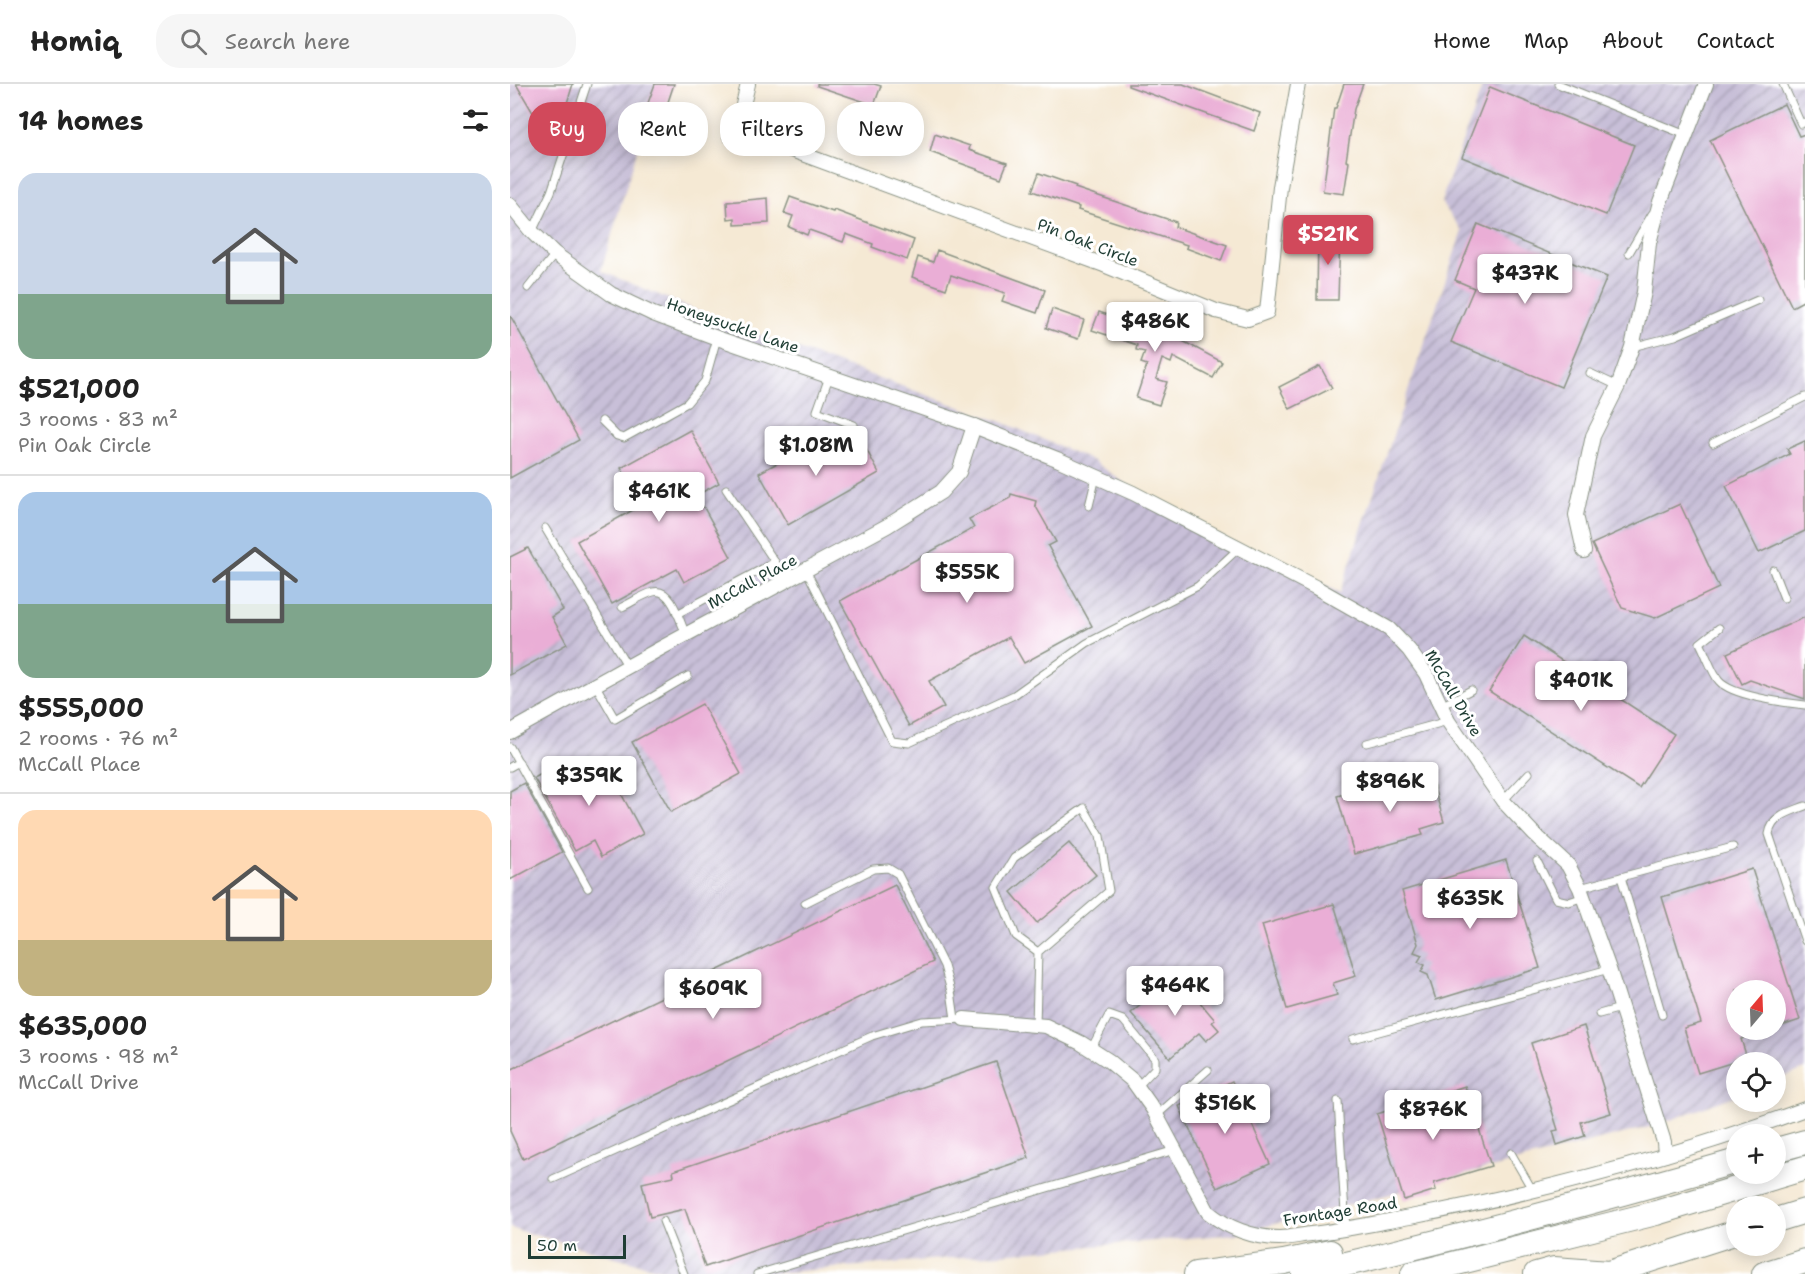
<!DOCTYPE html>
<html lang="en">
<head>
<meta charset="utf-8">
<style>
  body { margin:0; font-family:"Shantell Sans",sans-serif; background:#f6f6f6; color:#222; height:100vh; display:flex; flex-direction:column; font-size:22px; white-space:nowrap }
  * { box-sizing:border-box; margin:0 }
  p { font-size:20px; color:#767676 }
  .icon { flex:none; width:33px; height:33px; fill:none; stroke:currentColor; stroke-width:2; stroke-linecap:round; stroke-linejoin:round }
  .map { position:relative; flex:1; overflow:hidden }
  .sheet { display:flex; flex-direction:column; background:#fff; width:510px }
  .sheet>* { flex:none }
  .hud { position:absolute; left:18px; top:18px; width:570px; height:54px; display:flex; gap:12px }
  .needle { width:39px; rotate:19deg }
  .fabs { position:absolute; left:1216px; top:896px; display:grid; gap:12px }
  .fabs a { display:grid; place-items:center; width:60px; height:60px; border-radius:50%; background:#fff; box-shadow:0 3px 15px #0003; font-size:30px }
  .scale { position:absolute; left:18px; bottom:15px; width:98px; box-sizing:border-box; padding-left:6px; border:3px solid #1f3d34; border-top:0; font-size:16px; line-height:21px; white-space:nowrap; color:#1f3d34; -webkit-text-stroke:4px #fff; paint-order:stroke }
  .price { position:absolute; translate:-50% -51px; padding:0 14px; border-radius:6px; background:#fff; color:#222; font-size:20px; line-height:39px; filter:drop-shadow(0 2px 3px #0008) }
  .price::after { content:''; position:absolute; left:50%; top:36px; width:18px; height:14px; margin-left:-9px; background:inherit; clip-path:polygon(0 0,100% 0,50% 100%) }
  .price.active { background:#d1495b; color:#fff }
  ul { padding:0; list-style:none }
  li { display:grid; align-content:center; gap:12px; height:318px; padding:0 18px }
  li+li { border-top:2px solid #e0e0e0 }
  li span { display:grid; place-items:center; height:186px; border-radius:18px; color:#555 }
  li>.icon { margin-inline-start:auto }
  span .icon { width:108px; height:108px; fill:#fffc; stroke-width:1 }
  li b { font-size:26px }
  h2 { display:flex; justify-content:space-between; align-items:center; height:72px; padding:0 18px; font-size:26px }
  .pill { padding:0 21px; border-radius:24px; background:#fff; box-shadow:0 3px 15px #0003; font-size:21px; line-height:54px }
  .pill.active { background:#d1495b; color:#fff }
  header { display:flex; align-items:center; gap:36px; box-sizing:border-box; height:84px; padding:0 30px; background:#fff; border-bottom:2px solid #e0e0e0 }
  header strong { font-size:28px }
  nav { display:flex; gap:33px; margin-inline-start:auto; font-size:21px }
  .search { width:420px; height:54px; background:#f6f6f6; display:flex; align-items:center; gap:15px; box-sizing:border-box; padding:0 21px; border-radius:24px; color:#767676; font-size:22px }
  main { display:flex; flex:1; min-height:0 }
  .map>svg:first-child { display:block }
  .industrial { fill:url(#industrial-furrows); fill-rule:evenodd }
  .building { fill:#eaaed6 }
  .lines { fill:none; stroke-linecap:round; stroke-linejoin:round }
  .lane-casing { stroke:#8a9384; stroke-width:9 }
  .street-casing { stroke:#8a9384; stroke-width:16 }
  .highway-casing { stroke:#8a9384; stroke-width:26 }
  .lane { stroke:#fff; stroke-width:7 }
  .street { stroke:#fff; stroke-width:14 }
  .highway { stroke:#fff; stroke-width:24 }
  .labels { text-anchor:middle; stroke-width:6; stroke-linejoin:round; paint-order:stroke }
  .street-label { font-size:16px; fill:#1f3d34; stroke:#fff }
</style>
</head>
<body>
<header>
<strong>Homiq</strong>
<div class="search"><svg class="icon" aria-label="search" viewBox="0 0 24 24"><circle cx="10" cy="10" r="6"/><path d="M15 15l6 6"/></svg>Search here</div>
<nav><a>Home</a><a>Map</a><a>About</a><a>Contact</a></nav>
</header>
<main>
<section class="sheet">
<h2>14 homes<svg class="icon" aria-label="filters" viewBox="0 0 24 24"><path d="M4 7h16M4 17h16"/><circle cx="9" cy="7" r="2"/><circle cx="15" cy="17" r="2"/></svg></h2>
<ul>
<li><span style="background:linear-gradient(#c9d6e8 65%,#7fa58c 0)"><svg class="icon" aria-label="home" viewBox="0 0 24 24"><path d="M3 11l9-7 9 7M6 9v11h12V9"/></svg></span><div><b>$521,000</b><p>3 rooms · 83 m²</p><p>Pin Oak Circle</p></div></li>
<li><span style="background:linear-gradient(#a9c7e8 60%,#7fa58c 0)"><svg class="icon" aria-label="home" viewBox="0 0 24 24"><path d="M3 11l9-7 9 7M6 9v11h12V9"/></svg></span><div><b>$555,000</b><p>2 rooms · 76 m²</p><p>McCall Place</p></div></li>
<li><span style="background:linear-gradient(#ffd9b3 70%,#c2b280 0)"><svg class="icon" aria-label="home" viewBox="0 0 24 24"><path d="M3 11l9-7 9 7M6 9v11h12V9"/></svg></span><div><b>$635,000</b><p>3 rooms · 98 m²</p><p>McCall Drive</p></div></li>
</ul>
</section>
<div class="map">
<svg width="1295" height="1190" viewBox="0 0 1295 1190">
  <defs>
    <pattern id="industrial-furrows" width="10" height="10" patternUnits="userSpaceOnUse" patternTransform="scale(1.5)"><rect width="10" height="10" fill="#c8bfd8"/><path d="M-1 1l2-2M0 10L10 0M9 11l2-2" fill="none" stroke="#a29cb0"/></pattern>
  </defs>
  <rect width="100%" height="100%" fill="#fff"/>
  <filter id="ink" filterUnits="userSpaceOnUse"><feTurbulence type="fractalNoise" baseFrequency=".0167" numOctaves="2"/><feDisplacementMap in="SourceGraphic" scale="12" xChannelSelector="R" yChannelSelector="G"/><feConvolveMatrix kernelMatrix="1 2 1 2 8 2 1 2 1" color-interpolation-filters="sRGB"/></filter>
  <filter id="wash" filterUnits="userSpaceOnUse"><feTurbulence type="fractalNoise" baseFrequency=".008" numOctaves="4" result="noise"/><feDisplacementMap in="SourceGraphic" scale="24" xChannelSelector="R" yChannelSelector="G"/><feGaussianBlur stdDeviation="1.35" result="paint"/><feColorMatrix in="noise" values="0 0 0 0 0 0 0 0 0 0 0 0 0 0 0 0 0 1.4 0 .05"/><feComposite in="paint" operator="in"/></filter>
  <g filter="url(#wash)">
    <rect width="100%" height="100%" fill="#f5e9d4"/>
    <!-- industrial -->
    <path class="industrial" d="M0 0H147L91 187 224 242 492 338 584 377 646 422 830 509 952 147 931 118 973 0H1295V985L1266 996V978H1227V1011L1147 1041 726 1150 253 1190H167L0 1144ZM1227 906H1266V945H1227Z"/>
    <g id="blocks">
      <!-- building -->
      <g class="building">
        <path d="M6 0H63L47 51 39 56Z"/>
        <path d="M145 0H164L153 33 135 27Z"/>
        <path d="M307 0H364L371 2 364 21 307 2Z"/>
        <path d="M618 0H673L750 29 744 47 618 2Z"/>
        <path d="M834 0H853L844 25 836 77 839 78 834 110 813 107 824 24H826Z"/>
        <path d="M980 3 1124 61 1096 131 952 73Z"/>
        <path d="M1274 20 1289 52 1295 50V216L1282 223 1200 56Z"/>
        <path d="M376 30 405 39 398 58 370 49Z"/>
        <path d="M425 50 460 62 459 66 497 79 491 94 420 68Z"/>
        <path d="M529 89 566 102 565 104 666 138 665 143 717 161 711 177 676 164 677 161 568 126 569 123 522 107Z"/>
        <path d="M280 113 323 128 324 126 404 156 397 176 362 163 363 160 336 150 333 158 299 146 297 151 279 143 283 132 274 129Z"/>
        <path d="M258 114 259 139 225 141V134L218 135 217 118Z"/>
        <path d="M968 140 1097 193 1051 303 941 258 964 204 945 196Z"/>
        <path d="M808 149 830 150 828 216H807Z"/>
        <path d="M427 166 535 206 527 229 492 217 495 209 441 191 436 205 402 193 408 173 423 178Z"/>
        <path d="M542 225 574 236 568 255 536 244Z"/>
        <path d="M589 228 669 255 712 278 703 294 663 273 661 279 652 275 646 295 657 298 649 321 626 314 637 281 631 279 635 268 626 266 627 261 582 246Z"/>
        <path d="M0 231 69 356 0 394Z"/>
        <path d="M810 282 822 304 780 325 769 303Z"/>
        <path d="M180 346 209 399 187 411 221 473 174 498 167 485 102 520 67 457 132 421 111 384Z"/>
        <path d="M323 348 336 371 354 361 369 389 278 441 249 389Z"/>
        <path d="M1295 357V447L1249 469 1216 402 1280 370 1277 365Z"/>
        <path d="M501 410 526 417 525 421 546 458 538 462 582 542 514 579 499 553 419 597 434 623 399 642 330 517 464 444 459 435 500 414Z"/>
        <path d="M1170 420 1209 504 1145 534 1112 524 1082 460Z"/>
        <path d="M18 464 53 526 42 533 57 560 0 591V473Z"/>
        <path d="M1295 533V615L1240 596 1232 600 1217 569Z"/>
        <path d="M1014 552 1164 650 1129 704 979 607Z"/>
        <path d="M192 620 231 690 161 728 122 658Z"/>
        <path d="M60 674 69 691 94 678 133 750 91 773 83 757 65 767 24 694Z"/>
        <path d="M896 693 898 699 921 693 934 738 911 745 913 751 844 770 827 712Z"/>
        <path d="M14 699 52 768 0 796V707Z"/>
        <path d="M559 759 586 791 527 839 501 808Z"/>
        <path d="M996 776 1030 884 926 916 918 891 911 888 915 881 908 878 912 871 904 868 908 860 892 807Z"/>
        <path d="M1242 785 1290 936 1266 944V906H1227V945H1254V947L1231 955 1237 974 1188 989 1174 944 1191 939 1152 813Z"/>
        <path d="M385 801 423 878 13 1075 0 1047V986Z"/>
        <path d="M824 820 846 892 823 899 827 911 777 925 752 841Z"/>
        <path d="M667 891 705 936 702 938 709 946 696 957 689 949 660 974 621 929Z"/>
        <path d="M1074 942 1101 1029 1071 1038 1075 1052 1047 1061 1043 1047 1048 1046 1021 959Z"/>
        <path d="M486 978 519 1074 195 1183 175 1125 140 1133 132 1099 164 1092 163 1087Z"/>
        <path d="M722 997 760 1080 707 1104 669 1022Z"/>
        <path d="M955 1002 981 1082 924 1099 926 1106 894 1116 867 1030Z"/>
      </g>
    </g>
  </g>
  <g filter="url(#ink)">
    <use href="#blocks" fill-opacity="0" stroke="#8a9384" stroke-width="1.5"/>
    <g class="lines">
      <!-- lane casing -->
      <g class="lane-casing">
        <g id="lane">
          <path d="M1048 0 1176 51"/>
          <path d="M1273 0 1291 40 1295 38"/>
          <path d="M22 148 41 108 77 0"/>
          <path d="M1119 169 1142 130"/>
          <path d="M18 204 45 170"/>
          <path d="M1122 263 1165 252 1248 216"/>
          <path d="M1080 289 1108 302"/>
          <path d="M319 293 307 327 344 341"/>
          <path d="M92 337 107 352 114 354 177 319 195 297 207 254"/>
          <path d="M1203 359 1295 313"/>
          <path d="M216 405 277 496"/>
          <path d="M579 422 586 393"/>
          <path d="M35 444 118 583"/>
          <path d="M296 486 382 657 399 659 504 611 577 559 688 502 728 465"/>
          <path d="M1263 486 1274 514"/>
          <path d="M112 523C121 519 132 511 143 508 162 503 170 538 176 551"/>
          <path d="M167 530 265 478"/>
          <path d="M1209 544 1190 559C1196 570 1202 589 1209 597 1222 612 1276 619 1295 621"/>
          <path d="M85 600 105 635 178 592"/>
          <path d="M931 622 961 606"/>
          <path d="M857 659 938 637"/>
          <path d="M0 663 78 804"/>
          <path d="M0 683 9 678"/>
          <path d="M993 717 1019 689"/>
          <path d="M1295 722C1280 728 1262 732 1259 750L1295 857"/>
          <path d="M1027 777 1046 815 1059 818 1074 813"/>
          <path d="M1111 793 1152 931"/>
          <path d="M1070 804 1223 763"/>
          <path d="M295 819 363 785 378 784 388 790 434 882 441 907 445 935"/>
          <path d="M1089 930 1111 924"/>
          <path d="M526 941 528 868 599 807 590 752 574 724 504 774 486 803 506 852 528 868"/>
          <path d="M843 955 1099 885"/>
          <path d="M581 965 599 931 613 936 645 975V984L627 1003"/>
          <path d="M828 1017 836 1145"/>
          <path d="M647 1031 698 986"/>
          <path d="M1001 1069 1023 1107"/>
          <path d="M43 1095 362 952 412 937 454 935"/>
          <path d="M153 1137 174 1190"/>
          <path d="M247 1190 665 1066"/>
        </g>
      </g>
      <!-- street casing -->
      <g class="street-casing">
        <g id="street">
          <path d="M238 0 232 25 220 52 265 60 594 181 706 227 738 235 757 228 770 103 788 0"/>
          <path d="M0 121 22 148 45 170 101 210 143 230 207 254 464 342 547 375 623 409 805 503 879 545 899 566 916 590 938 637 993 717 1024 750 1058 781 1070 804 1099 885 1154 1058 1155 1071"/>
          <path d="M1074 467 1066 431 1083 352 1108 302 1122 263 1134 208 1139 159 1150 118 1196 0"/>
          <path d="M0 648 153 563 377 442 431 408 449 388 464 342"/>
          <path d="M454 935 536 942 571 959 599 977 623 997 643 1025 698 1128C717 1144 744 1154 769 1154 780 1154 791 1151 801 1150 834 1146 867 1139 900 1133 1034 1107 1167 1072 1295 1025"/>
        </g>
      </g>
      <!-- highway casing -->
      <g class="highway-casing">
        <g id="highway">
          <path d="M1266 1066 1295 1058"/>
          <path d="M1266 1136 1295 1127"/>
          <path d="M686 1190 774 1178 820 1168"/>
          <path d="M794 1190C940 1156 1084 1118 1227 1077"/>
          <path d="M903 1190 1146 1129 1295 1084"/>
          <path d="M1026 1190 1044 1185 1099 1189"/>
          <path d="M1096 1190 1227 1148"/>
          <path d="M1254 1190 1295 1177"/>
        </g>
      </g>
      <!-- lane -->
      <use href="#lane" class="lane"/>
      <!-- street -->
      <use href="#street" class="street"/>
      <!-- highway -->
      <use href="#highway" class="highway"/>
    </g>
  </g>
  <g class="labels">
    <!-- street labels -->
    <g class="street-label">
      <text transform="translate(578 158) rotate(21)" y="6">Pin Oak Circle</text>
      <text transform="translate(223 241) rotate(19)" y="6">Honeysuckle Lane</text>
      <text transform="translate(242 497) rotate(-28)" y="6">McCall Place</text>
      <text transform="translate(944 609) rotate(60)" y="6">McCall Drive</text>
      <text transform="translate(830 1127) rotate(-9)" y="6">Frontage Road</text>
    </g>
  </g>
</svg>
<div class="fabs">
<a><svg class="needle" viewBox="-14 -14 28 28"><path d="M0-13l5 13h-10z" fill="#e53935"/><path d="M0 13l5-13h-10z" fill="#767676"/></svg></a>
<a><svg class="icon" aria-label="locate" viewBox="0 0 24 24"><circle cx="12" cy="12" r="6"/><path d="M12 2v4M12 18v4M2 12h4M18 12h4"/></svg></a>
<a>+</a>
<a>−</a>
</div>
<div class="scale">50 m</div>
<b class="price active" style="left:818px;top:182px">$521K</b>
<b class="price" style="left:1015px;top:221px">$437K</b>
<b class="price" style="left:645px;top:269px">$486K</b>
<b class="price" style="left:306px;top:393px">$1.08M</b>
<b class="price" style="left:149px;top:439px">$461K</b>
<b class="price" style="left:457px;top:520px">$555K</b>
<b class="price" style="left:1071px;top:628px">$401K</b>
<b class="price" style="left:79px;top:723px">$359K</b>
<b class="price" style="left:880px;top:729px">$896K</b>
<b class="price" style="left:960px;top:846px">$635K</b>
<b class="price" style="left:665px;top:933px">$464K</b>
<b class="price" style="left:203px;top:936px">$609K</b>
<b class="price" style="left:715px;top:1051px">$516K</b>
<b class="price" style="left:923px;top:1057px">$876K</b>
<div class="hud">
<a class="pill active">Buy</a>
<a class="pill">Rent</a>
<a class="pill">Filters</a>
<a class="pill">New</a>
</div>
</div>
</main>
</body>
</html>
